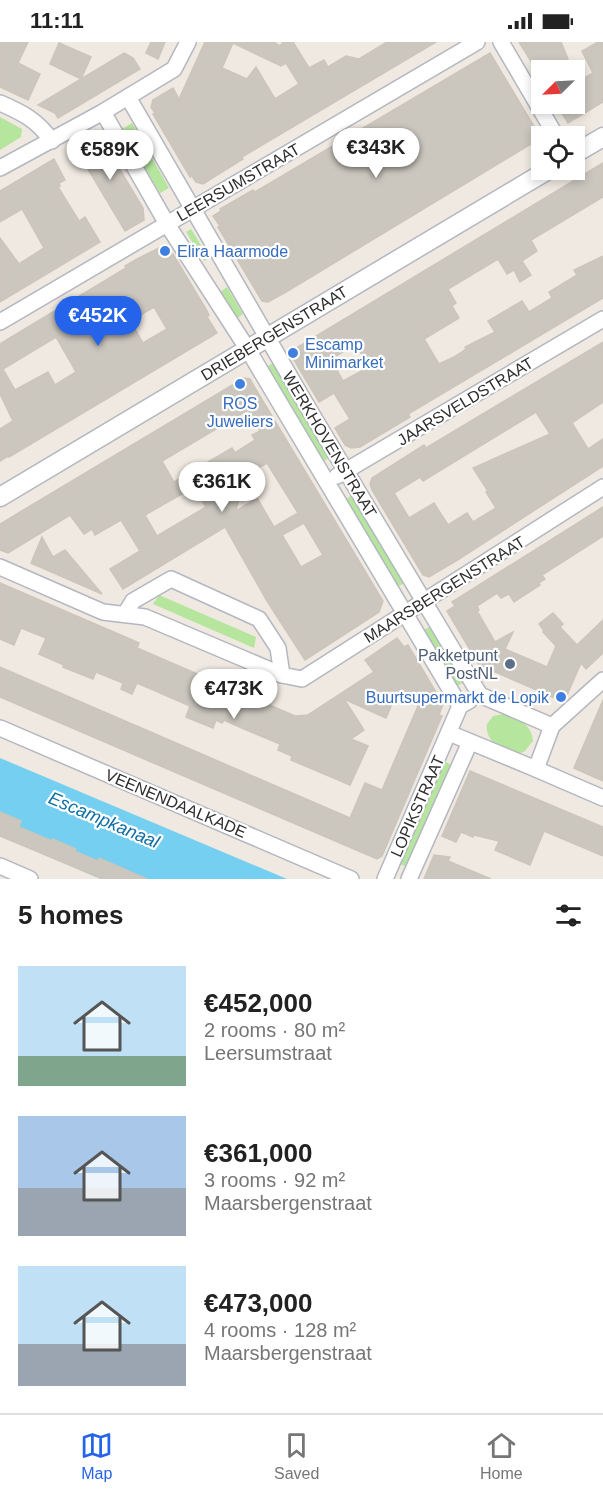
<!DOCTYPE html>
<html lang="en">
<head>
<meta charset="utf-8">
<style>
  body { margin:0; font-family:Helvetica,sans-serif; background:#f2f2f2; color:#222; height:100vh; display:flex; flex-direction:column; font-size:22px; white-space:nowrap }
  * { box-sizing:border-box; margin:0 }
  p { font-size:20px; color:#767676 }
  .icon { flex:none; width:33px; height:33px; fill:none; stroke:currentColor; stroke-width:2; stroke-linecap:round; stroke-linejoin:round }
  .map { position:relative; height:837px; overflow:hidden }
  .drawer { display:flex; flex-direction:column; background:#fff; flex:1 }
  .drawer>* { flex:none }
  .needle { width:39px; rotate:246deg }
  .fabs { position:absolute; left:531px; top:18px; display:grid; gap:12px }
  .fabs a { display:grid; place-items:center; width:54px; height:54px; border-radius:0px; background:#fff; box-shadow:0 3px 9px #0003; font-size:30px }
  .price { position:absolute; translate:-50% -51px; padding:0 14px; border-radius:21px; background:#fff; color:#222; font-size:20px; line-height:39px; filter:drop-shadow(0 2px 3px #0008) }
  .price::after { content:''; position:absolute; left:50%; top:36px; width:18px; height:14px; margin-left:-9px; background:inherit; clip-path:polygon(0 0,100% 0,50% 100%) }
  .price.active { background:#2563eb; color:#fff }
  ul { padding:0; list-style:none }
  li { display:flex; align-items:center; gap:18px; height:150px; padding:0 18px }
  li span { display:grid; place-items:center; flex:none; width:168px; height:120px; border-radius:0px; color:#555 }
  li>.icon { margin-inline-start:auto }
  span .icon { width:72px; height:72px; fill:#fffc; stroke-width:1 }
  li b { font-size:26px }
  h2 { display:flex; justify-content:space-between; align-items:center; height:72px; padding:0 18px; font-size:26px }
  .status { display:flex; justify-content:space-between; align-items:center; height:42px; padding:0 30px; background:#fff; direction:ltr }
  .status svg { height:16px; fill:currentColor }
  .tabs { display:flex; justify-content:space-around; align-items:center; height:84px; border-top:2px solid #e0e0e0; background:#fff; font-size:16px; color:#767676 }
  .tabs a { display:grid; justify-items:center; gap:3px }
  .tabs .active { color:#2563eb }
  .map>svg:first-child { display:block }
  .green { fill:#b6e59e }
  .water { fill:#75cff0 }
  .building { fill:#cbc7bf; stroke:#cbc5ba; stroke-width:1.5; fill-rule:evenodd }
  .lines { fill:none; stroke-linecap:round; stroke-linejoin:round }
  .minor-casing { stroke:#b4b7c1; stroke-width:18 }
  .tertiary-casing { stroke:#b4b7c1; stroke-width:21 }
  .minor { stroke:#fff; stroke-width:15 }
  .tertiary { stroke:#fff; stroke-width:18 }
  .shop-dot { fill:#3f7fe0; stroke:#fff; stroke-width:2 }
  .service-dot { fill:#5c6f8a; stroke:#fff; stroke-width:2 }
  .labels { text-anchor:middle; stroke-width:4.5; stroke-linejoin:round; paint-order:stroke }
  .street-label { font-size:16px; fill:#2e2e2e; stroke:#fff }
  .shop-label { font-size:16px; fill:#366cbe; stroke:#fff; text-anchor:start }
  .service-label { font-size:16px; fill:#4e5e75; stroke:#fff; text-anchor:end }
  .water-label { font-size:18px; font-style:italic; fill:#0d6fa3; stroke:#fff }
</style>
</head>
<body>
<div class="status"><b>11:11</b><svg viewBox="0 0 49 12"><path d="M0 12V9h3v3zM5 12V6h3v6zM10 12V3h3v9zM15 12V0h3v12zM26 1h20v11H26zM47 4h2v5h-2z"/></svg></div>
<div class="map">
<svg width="603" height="837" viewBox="0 0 603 837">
  <rect width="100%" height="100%" fill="#efe9e1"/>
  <!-- green -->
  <g class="green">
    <path d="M0 75 22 87 21 95 0 108Z"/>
    <path d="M132 81 169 146 160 151 122 87Z"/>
    <path d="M191 187 209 216 204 219 186 190Z"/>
    <path d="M227 245 243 272 236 277 220 250Z"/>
    <path d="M273 321 330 416 321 420 265 326Z"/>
    <path d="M352 453 406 540 397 545 344 459Z"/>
    <path d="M159 553 256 595 254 606 153 562Z"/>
    <path d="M430 585 464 640 456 645 422 588Z"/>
    <path d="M504 672C519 678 531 681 533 699L524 710C507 715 484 700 487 682L493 674Z"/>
    <path d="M443 718 451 723 408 825 399 822Z"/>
  </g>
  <!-- water -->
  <path class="water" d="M0 716 287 837H101L0 794Z"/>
  <!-- building -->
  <g class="building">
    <path d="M0 0H28L18 21 40 32 28 58 0 45Z"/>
    <path d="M151 0H165L158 17 146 11Z"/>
    <path d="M205 0H274L280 4 283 0H293L309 26 324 18 328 25 346 14 359 17 387 0H436L242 115 243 117 203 142 196 140 192 134 190 135 153 72 155 71 151 65 153 58 173 46 179 57ZM233 1 281 24 286 21 299 42 275 57 256 25 247 37 222 26Z"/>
    <path d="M519 0H561L568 17 561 22 564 28H542V37Z"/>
    <path d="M598 0H603V60L568 81 556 62H574V42L593 31 582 9Z"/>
    <path d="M59 1 91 15 81 37 50 22Z"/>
    <path d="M124 11 133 16 140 27 58 76 55 71 38 63Z"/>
    <path d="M490 11 541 96 286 250 268 260 262 259 218 185 220 184 213 174 221 169 220 167 253 148 255 150Z"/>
    <path d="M92 90 102 98 143 166 144 178 125 189 73 102Z"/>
    <path d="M54 117 65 138 59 141 60 144 58 145 79 179 85 175 100 200 0 260V196L19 222 44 206 22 167 0 180V149Z"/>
    <path d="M603 121V155L531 198 537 209 522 219 531 233 520 240 514 228 507 232 498 217 448 247 456 261 452 264 459 276 424 297 439 322 454 315 466 307 465 305 495 290 488 279 522 259 529 270 552 256 549 250 577 233 574 228 603 214V256L408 372 410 375 360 405 351 406 345 403 335 386 350 377 334 351 319 360 291 313 293 308ZM356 302 369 325 343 339 331 317Z"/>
    <path d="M165 203 171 213 173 212 206 267 209 273 207 275 217 291 9 415 8 414 0 419V387L13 379 0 352V302L126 226 125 224 137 217ZM154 265 167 287 143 301 130 279ZM56 295 76 330 55 343 48 330 15 348 3 327Z"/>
    <path d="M603 300V360L572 381 588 407 603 397V424L459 517 429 535 423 533 372 448 370 442 372 436 424 403 426 406ZM536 370 550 392 473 426 488 449 486 450 496 466 473 480 467 471 448 483 434 461 409 476 394 451 420 435 423 439Z"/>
    <path d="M244 336 250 337 254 344 383 559 379 570 305 618 267 559 225 485 123 547 110 527 140 509 121 478 95 493 92 487 84 492 70 473 8 511 0 508V482ZM248 368 260 389 252 393 255 398 235 411 232 406 174 440 162 419ZM267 421 298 471 274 485 257 456 236 469 244 434ZM194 445 206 465 157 494 145 473ZM304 481 323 513 301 525 282 493Z"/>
    <path d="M603 465V494L542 533 545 537 539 541 540 543 514 560 509 552 501 556 497 551 477 564 479 568 477 569 495 600 513 590 505 607 547 625 556 604 543 590 544 589 539 582 553 571 563 582 560 585 577 603 603 578V611L586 627 581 621 564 660 479 623 447 569 455 564 452 560Z"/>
    <path d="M42 495 53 515 65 508 102 552 31 521Z"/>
    <path d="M0 541 139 601 137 606 295 674 308 673 374 630 365 618 397 596 404 605 408 603 443 662 439 673 442 674 382 814 377 817 0 655V625L350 776 365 741 382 748 418 664 408 650 398 656 395 655 386 676 344 657 364 688 351 697 368 704 350 743 291 718 292 714 278 708 280 702 244 687 224 678 222 681 216 678 213 686 186 675 190 664 158 650 137 641 132 652 121 647 123 641 96 630 93 637 63 625 64 623 39 612 46 596 21 586 14 603 0 597Z"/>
    <path d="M603 658V739L574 726Z"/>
    <path d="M470 729 603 785V814L544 789 530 823 495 808 499 799 474 793 473 795 461 790 456 800 442 794Z"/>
    <path d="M0 770 21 779 19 785 52 799 53 797 76 807 74 809 98 819 99 816 147 837H103L0 794Z"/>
    <path d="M434 813 450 815 448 819 491 837H424Z"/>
  </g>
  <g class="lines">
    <!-- minor casing -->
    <g class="minor-casing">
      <g id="minor">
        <path d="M501 0 556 94"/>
        <path d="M128 55 307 364 480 653"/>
        <path d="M0 61C23 71 37 78 52 99"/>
        <path d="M103 70 167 182 247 306 460 664"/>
        <path d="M0 126 103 70 174 27 188 0"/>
        <path d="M0 280 477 0"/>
        <path d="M337 434 603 277"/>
        <path d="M0 525 103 570 145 575 282 633 302 637 603 445"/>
        <path d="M125 572 133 559 171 537 259 577 278 606 282 633"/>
        <path d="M552 684 603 638"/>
        <path d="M0 686 351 837"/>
        <path d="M449 691 536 727 552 684 480 653"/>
        <path d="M536 727 603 756"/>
        <path d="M0 824 30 837"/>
        <path d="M385 837 460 664 469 659"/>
        <path d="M409 837 470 700"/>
      </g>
    </g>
    <!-- tertiary casing -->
    <g class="tertiary-casing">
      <g id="tertiary">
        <path d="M574 112 603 95"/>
        <path d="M0 455 548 128"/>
      </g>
    </g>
    <!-- minor -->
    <use href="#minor" class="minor"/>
    <!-- tertiary -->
    <use href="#tertiary" class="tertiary"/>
  </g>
  <!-- markers -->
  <g class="shop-dot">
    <circle cx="165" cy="209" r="6"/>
    <circle cx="293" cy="311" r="6"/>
    <circle cx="240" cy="342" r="6"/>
    <circle cx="561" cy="655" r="6"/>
  </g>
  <circle class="service-dot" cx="510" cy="622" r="6"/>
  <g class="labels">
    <!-- street labels -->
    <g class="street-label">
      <text transform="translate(238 140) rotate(-30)" y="6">LEERSUMSTRAAT</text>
      <text transform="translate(274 291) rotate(-31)" y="6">DRIEBERGENSTRAAT</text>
      <text transform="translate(465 359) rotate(-31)" y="6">JAARSVELDSTRAAT</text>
      <text transform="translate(330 402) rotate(59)" y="6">WERKHOVENSTRAAT</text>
      <text transform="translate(444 547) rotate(-32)" y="6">MAARSBERGENSTRAAT</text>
      <text transform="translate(176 761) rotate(23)" y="6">VEENENDAALKADE</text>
      <text transform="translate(417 764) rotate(-66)" y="6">LOPIKSTRAAT</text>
    </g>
    <!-- shop labels -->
    <g class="shop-label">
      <text x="177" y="215">Elira Haarmode</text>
      <text x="305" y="308">Escamp<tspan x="305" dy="18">Minimarket</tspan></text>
      <text x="240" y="367" text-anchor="middle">ROS<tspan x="240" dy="18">Juweliers</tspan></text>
      <text x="549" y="661" text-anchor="end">Buurtsupermarkt de Lopik</text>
    </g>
    <!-- service labels -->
    <g class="service-label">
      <text x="498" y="619">Pakketpunt<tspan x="498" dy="18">PostNL</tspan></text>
    </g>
    <!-- water labels -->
    <g class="water-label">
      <text transform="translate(104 778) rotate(23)" y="6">Escampkanaal</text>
    </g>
  </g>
</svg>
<div class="fabs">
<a><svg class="needle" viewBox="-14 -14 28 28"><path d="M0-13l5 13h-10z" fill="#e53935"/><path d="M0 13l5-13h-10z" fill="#767676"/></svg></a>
<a><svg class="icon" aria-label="locate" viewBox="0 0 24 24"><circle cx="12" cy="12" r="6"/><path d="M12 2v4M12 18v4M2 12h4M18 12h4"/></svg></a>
</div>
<b class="price" style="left:376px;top:137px">€343K</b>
<b class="price" style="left:110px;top:139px">€589K</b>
<b class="price active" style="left:98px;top:305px">€452K</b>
<b class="price" style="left:222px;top:471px">€361K</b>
<b class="price" style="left:234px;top:678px">€473K</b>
</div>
<section class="drawer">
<h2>5 homes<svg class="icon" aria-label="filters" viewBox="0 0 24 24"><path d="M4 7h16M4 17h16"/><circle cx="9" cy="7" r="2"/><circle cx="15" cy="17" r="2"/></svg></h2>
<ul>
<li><span style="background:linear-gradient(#bfe0f5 75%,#7fa58c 0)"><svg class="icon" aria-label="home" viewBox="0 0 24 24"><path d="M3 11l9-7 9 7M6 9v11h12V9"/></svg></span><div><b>€452,000</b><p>2 rooms · 80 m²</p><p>Leersumstraat</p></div></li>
<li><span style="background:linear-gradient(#a9c7e8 60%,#9aa5b1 0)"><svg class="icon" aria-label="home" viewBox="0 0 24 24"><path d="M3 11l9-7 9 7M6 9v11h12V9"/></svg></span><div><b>€361,000</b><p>3 rooms · 92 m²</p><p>Maarsbergenstraat</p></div></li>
<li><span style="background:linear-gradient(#bfe0f5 65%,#9aa5b1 0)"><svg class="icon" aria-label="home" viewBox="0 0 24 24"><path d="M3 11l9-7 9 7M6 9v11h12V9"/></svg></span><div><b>€473,000</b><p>4 rooms · 128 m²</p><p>Maarsbergenstraat</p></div></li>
</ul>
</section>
<nav class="tabs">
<a class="active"><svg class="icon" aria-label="map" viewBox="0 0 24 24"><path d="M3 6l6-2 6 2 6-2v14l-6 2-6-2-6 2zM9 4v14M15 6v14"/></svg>Map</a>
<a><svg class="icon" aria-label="saved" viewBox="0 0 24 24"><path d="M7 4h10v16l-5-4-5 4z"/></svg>Saved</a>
<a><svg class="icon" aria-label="home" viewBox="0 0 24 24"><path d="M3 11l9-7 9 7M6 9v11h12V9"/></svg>Home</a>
</nav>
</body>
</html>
